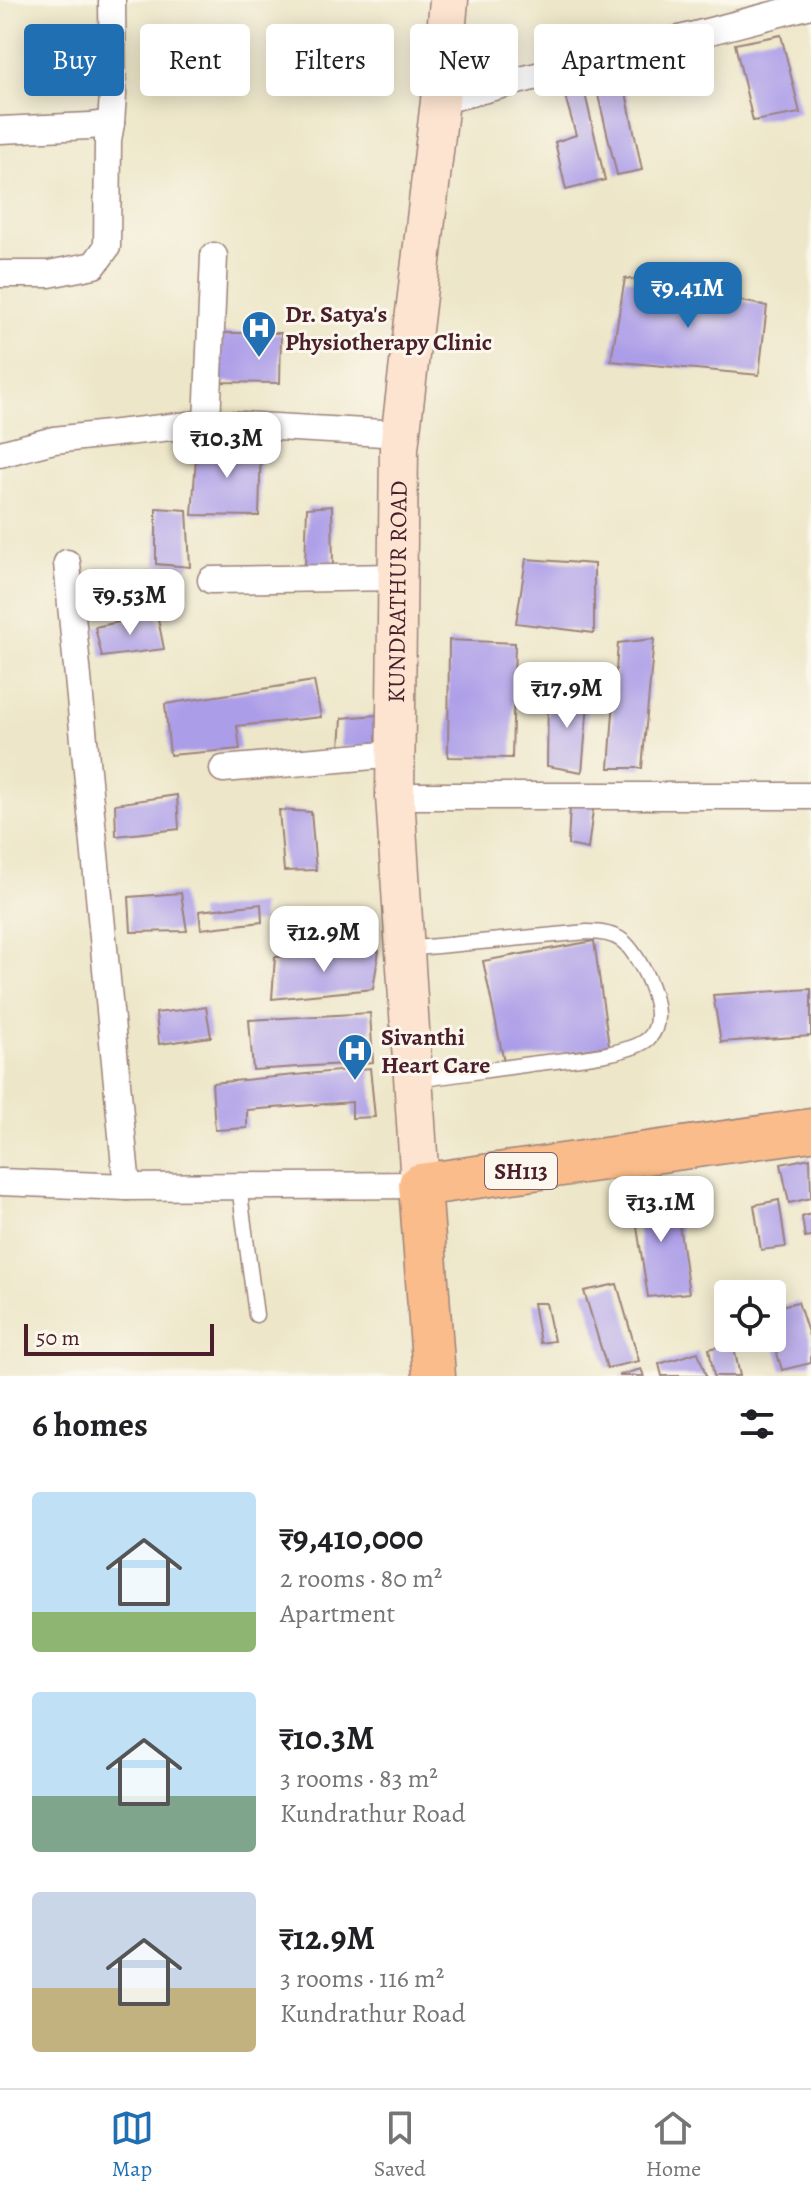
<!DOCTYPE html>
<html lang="en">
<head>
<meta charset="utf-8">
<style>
  body { margin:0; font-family:Alegreya,serif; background:#f6f6f6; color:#202124; height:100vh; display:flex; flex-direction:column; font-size:30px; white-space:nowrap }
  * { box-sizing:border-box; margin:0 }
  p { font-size:26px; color:#757577 }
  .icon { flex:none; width:44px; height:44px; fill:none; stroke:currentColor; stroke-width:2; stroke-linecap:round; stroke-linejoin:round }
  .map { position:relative; height:1376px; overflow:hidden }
  .sheet { display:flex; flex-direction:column; background:#fff; flex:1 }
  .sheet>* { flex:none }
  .top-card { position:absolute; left:24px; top:24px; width:764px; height:72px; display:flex; gap:16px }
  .buttons { position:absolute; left:714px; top:1280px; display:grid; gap:16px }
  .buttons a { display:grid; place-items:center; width:72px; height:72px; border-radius:8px; background:#fff; box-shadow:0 4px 20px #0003; font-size:40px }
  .scale { position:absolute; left:24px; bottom:20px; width:190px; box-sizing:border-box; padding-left:8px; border:4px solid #4a1f2b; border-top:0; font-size:22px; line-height:28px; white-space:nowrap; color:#4a1f2b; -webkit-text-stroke:6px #fbf7ec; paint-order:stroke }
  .price { position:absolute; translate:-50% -68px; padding:0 18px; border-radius:16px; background:#fff; color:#222; font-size:26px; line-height:52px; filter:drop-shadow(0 2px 4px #0008) }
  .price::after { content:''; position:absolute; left:50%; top:48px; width:24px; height:18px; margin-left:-12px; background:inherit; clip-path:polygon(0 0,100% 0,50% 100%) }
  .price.selected { background:#1f6fb2; color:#fff }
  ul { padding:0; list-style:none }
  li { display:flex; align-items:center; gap:24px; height:200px; padding:0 32px }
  li span { display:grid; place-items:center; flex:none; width:224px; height:160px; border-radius:8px; color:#555 }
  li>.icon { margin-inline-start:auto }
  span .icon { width:96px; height:96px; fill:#fffc; stroke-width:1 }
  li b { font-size:34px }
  h2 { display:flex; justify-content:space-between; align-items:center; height:96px; padding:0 32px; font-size:34px }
  .tag { padding:0 28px; border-radius:8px; background:#fff; box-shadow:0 4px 20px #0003; font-size:28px; line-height:72px }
  .tag.selected { background:#1f6fb2; color:#fff }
  .tabs { display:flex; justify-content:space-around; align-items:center; height:112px; border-top:2px solid #e0e0e0; background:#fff; font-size:22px; color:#757577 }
  .tabs a { display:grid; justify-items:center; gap:4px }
  .tabs .selected { color:#1f6fb2 }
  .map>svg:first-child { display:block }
  .building { fill:#ac9de8 }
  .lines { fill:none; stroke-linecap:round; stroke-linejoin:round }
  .lane-casing { stroke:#9c827a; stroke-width:17 }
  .street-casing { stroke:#9c827a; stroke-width:29 }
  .secondary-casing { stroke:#9c827a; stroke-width:41 }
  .primary-casing { stroke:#9c827a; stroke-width:45 }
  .lane { stroke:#fff; stroke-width:14 }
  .street { stroke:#fff; stroke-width:26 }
  .secondary { stroke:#fde4d0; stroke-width:38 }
  .primary { stroke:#f9bc8a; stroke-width:42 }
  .labels { text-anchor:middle; stroke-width:6; stroke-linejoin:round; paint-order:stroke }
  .shield { fill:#fbf7ec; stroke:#7f6065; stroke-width:2 }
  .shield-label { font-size:22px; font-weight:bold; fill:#4a1f2b }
  .poi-label { font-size:24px; font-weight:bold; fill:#4a1f2b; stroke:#fbf7ec; text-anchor:start }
  .street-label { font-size:24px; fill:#4a1f2b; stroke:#fbf7ec }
</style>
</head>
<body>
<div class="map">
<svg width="811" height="1376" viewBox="0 0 811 1376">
  <rect width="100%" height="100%" fill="#fbf7ec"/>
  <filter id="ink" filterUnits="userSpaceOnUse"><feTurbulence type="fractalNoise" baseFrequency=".0125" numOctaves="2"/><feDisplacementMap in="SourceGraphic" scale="16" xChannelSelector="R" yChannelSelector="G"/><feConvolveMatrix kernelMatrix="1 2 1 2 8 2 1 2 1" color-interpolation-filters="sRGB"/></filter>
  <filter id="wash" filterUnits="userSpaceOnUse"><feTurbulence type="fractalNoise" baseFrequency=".006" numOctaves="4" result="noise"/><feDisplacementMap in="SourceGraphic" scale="32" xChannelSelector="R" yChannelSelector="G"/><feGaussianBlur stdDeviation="1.8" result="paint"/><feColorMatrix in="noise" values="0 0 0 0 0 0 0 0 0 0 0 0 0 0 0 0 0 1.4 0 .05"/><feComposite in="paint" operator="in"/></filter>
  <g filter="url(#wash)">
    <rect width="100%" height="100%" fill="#ede6c8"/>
    <g id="blocks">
      <!-- building -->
      <g class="building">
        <path d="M781 35 800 113 753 121 735 44Z"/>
        <path d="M621 68 642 170 617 175 593 74Z"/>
        <path d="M580 72 605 180 566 190 555 142 576 135 560 78Z"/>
        <path d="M625 278 767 306 759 375 611 361Z"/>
        <path d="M221 333H281L280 383 220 382Z"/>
        <path d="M197 443 261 445 259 516 192 515Z"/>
        <path d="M332 506 333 568 305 566 307 508Z"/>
        <path d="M156 508 187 510 190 567 156 564Z"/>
        <path d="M526 559 594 564V633L516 623Z"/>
        <path d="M157 614 164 649 102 657 95 627Z"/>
        <path d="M654 639 642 768H609L618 643Z"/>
        <path d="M449 640 515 643 512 758 448 757Z"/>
        <path d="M314 681 321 717 237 726 240 749 170 755 165 704Z"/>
        <path d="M548 692H589L582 772 547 766Z"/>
        <path d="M389 714 388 747H340L342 718Z"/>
        <path d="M177 795 179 829 116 836 115 804Z"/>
        <path d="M594 802 588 849 568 845 570 805Z"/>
        <path d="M279 810 311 812 316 870 284 871Z"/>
        <path d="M181 893 187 931 131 932 129 897Z"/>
        <path d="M261 904 262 922 201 929 199 911Z"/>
        <path d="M594 941 609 1046 504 1062 483 961Z"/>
        <path d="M379 951 373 989 272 999 275 957Z"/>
        <path d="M811 989V1036L721 1042 713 995Z"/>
        <path d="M206 1007 211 1037 159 1044 156 1013Z"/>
        <path d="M370 1013 373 1062 253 1070 249 1020Z"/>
        <path d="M370 1068 375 1117 352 1118V1102L247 1110V1128L215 1130 212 1083Z"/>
        <path d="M810 1158 811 1198 789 1203 781 1164Z"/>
        <path d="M674 1190 689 1293 648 1297 632 1195Z"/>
        <path d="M779 1200 786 1247 761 1250 754 1205Z"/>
        <path d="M811 1214V1237L805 1238 802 1217Z"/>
        <path d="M617 1284 639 1361 607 1368 584 1291Z"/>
        <path d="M798 1302 811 1342V1363L782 1370 772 1337V1308Z"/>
        <path d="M533 1303H546L554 1341 540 1343Z"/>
        <path d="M733 1343 740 1376H714L709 1349Z"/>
        <path d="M698 1352 706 1376H662L659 1364Z"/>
        <path d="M641 1369 644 1376H620V1375Z"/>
      </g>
    </g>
  </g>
  <g filter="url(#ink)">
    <use href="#blocks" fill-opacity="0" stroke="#9c827a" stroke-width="2"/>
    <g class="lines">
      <!-- lane casing -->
      <g class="lane-casing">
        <g id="lane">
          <path d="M405 949 587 932C619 932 628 941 643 969 652 986 666 1021 649 1038 631 1056 558 1060 531 1064 493 1069 455 1075 416 1080"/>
          <path d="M239 1186 256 1315"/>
        </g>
      </g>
      <!-- street casing -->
      <g class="street-casing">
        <g id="street">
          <path d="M440 101 811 5"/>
          <path d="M111 123 113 95 112 0"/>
          <path d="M0 130 90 126 111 123 108 140 107 247 94 265 49 274H0"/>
          <path d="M207 423 214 256"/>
          <path d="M0 454 54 440 207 423 401 434"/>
          <path d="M67 563 127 1187"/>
          <path d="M211 580 397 577"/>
          <path d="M223 769 396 754"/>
          <path d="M395 796H811"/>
          <path d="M0 1182 127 1187 420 1185"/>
        </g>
      </g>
      <!-- secondary casing -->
      <g class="secondary-casing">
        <g id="secondary">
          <path id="s1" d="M420 1185 395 796 399 448 440 101 449 0"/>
        </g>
      </g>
      <!-- primary casing -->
      <g class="primary-casing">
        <path id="primary" d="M434 1376 420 1185 811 1130"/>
      </g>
      <!-- lane -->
      <use href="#lane" class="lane"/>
      <!-- street -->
      <use href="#street" class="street"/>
      <!-- secondary -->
      <use href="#secondary" class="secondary"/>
      <!-- primary -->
      <use href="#primary" class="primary"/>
    </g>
  </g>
  <!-- icons -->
  <defs>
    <g id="hospital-pin" transform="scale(1.8)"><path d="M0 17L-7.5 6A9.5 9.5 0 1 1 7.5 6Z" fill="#1f6fb2" stroke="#fbf7ec"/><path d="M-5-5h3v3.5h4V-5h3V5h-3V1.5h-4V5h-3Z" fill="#fff"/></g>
  </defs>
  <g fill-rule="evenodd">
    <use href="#hospital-pin" x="259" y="328"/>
    <use href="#hospital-pin" x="355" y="1051"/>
  </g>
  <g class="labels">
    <!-- shield labels -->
    <rect class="shield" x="485" y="1153" width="72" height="36" rx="6"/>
    <g class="shield-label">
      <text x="521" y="1179">SH113</text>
    </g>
    <!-- poi labels -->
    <g class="poi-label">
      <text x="285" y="322">Dr. Satya's<tspan x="285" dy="28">Physiotherapy Clinic</tspan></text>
      <text x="381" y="1045">Sivanthi<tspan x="381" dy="28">Heart Care</tspan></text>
    </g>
    <!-- street labels -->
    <g class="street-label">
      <text dy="8" stroke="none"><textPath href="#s1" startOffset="594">KUNDRATHUR ROAD</textPath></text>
    </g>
  </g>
</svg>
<div class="buttons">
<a><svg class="icon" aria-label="locate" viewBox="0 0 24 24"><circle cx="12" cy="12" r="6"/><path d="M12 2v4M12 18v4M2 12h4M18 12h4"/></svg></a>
</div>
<div class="scale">50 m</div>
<b class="price selected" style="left:688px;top:330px">₹9.41M</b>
<b class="price" style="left:227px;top:480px">₹10.3M</b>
<b class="price" style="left:130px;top:637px">₹9.53M</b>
<b class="price" style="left:567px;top:730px">₹17.9M</b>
<b class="price" style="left:324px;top:974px">₹12.9M</b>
<b class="price" style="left:661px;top:1244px">₹13.1M</b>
<div class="top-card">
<a class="tag selected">Buy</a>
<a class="tag">Rent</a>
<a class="tag">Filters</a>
<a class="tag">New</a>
<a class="tag">Apartment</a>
</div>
</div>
<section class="sheet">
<h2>6 homes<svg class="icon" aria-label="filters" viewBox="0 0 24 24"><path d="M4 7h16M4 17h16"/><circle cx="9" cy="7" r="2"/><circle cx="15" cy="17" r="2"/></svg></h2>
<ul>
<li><span style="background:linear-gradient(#bfe0f5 75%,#8fb573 0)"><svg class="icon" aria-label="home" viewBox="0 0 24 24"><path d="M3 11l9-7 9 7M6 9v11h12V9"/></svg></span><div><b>₹9,410,000</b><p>2 rooms · 80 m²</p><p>Apartment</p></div></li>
<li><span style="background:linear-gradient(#bfe0f5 65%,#7fa58c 0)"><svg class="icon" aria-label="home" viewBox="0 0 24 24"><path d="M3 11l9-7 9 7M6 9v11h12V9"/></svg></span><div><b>₹10.3M</b><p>3 rooms · 83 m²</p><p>Kundrathur Road</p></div></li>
<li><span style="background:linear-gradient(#c9d6e8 60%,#c2b280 0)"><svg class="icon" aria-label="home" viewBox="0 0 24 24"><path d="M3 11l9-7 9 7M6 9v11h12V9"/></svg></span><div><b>₹12.9M</b><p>3 rooms · 116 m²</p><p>Kundrathur Road</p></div></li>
</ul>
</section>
<nav class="tabs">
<a class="selected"><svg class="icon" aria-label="map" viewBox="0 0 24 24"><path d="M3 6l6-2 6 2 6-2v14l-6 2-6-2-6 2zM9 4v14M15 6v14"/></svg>Map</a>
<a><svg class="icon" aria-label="saved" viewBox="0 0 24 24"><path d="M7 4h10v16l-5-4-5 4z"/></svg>Saved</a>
<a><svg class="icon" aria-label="home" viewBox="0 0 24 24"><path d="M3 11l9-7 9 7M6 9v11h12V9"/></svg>Home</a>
</nav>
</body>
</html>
